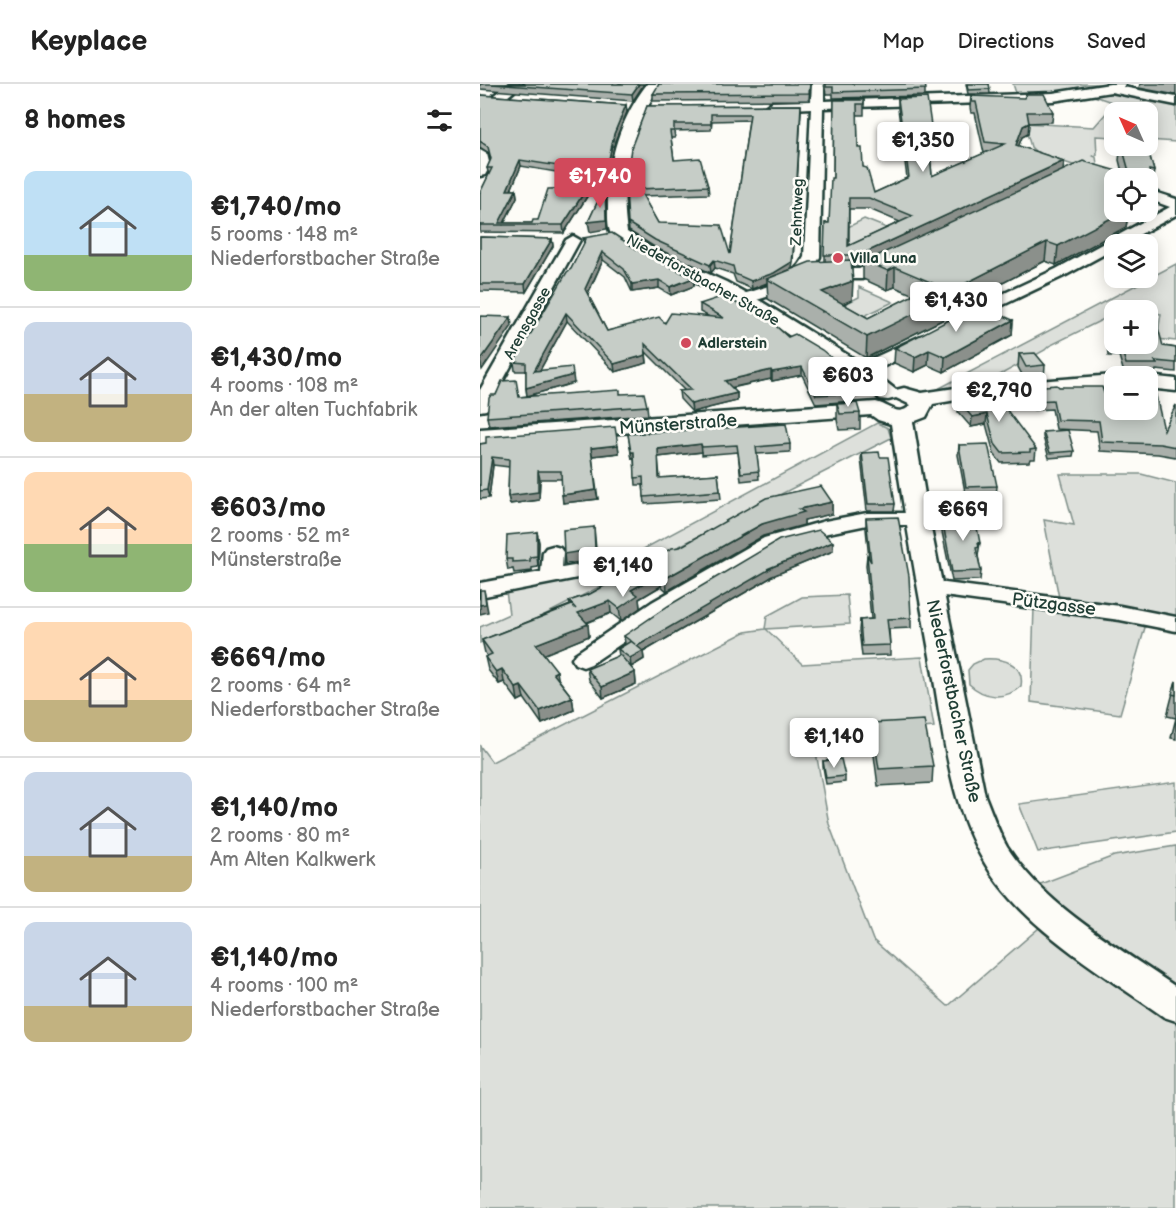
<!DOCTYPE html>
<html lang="en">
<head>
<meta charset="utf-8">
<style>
  body { margin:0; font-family:"Balsamiq Sans",sans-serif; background:#f2f2f2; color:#222; height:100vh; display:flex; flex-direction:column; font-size:22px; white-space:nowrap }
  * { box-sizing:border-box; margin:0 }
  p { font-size:20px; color:#767676 }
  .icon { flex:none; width:33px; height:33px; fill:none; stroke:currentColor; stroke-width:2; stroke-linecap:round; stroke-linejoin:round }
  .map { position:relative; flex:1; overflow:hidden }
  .panel { display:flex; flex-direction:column; background:#fff; width:480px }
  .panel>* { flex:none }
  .needle { width:39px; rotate:315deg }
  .tools { position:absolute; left:624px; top:18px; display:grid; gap:12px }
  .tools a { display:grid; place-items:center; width:54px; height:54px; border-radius:12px; background:#fff; box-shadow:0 3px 15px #0003; font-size:30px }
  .price { position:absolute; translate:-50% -51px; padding:0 14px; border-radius:6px; background:#fff; color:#222; font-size:20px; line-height:39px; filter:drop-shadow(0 2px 3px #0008) }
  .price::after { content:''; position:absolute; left:50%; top:36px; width:18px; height:14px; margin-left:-9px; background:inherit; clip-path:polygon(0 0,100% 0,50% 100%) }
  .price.active { background:#d1495b; color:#fff }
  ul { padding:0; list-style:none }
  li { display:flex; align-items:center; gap:18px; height:150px; padding:0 24px }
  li+li { border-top:2px solid #e0e0e0 }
  li span { display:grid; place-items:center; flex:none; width:168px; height:120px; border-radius:12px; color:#555 }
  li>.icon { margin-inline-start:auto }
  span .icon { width:72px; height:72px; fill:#fffc; stroke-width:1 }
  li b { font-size:26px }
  h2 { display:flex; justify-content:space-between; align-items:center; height:72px; padding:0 24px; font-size:26px }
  header { display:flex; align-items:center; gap:36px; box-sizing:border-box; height:84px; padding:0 30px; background:#fff; border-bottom:2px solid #e0e0e0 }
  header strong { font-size:28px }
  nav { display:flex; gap:33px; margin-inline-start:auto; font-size:21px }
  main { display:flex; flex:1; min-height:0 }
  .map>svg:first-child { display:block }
  .green { fill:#dde0db; stroke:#7e8e88; stroke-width:1.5 }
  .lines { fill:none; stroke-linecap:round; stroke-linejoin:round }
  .minor-casing { stroke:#1f3d34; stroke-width:5 }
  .tertiary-casing { stroke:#1f3d34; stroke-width:5 }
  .minor { fill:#fdfcf7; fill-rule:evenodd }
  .tertiary { fill:#fdfcf7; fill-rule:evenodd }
  .wall { fill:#aab0ab; stroke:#1f3d34; stroke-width:1.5; fill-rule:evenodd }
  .shaded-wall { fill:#8b908b; stroke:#1f3d34; stroke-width:1.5 }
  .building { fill:#c6cdc7; stroke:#1f3d34; stroke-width:1.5; fill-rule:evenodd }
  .poi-dot { fill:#d1495b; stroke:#fdfcf7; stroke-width:2 }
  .labels { text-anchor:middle; stroke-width:5; stroke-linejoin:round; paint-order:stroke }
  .far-street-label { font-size:15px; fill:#1f3d34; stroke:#fdfcf7 }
  .far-poi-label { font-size:15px; font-weight:bold; fill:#1f3d34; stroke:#fdfcf7; text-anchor:start }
  .street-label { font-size:18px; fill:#1f3d34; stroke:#fdfcf7 }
</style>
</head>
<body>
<header>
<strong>Keyplace</strong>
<nav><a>Map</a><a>Directions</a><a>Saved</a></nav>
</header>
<main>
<section class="panel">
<h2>8 homes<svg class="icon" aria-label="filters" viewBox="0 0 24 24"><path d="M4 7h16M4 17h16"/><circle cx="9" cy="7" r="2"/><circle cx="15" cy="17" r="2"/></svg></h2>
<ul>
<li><span style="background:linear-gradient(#bfe0f5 70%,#8fb573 0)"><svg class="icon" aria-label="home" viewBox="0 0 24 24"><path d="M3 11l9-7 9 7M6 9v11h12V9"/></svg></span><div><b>€1,740/mo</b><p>5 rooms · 148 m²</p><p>Niederforstbacher Straße</p></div></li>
<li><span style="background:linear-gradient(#c9d6e8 60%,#c2b280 0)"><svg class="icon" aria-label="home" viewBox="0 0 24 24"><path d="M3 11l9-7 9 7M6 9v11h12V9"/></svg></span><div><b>€1,430/mo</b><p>4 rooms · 108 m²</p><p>An der alten Tuchfabrik</p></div></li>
<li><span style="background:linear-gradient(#ffd9b3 60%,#8fb573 0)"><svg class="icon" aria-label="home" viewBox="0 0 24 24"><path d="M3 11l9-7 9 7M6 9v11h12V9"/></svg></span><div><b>€603/mo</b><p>2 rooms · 52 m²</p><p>Münsterstraße</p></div></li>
<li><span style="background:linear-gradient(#ffd9b3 65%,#c2b280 0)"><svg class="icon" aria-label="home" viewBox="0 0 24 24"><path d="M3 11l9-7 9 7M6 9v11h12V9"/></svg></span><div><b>€669/mo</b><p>2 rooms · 64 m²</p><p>Niederforstbacher Straße</p></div></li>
<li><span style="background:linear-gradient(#c9d6e8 70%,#c2b280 0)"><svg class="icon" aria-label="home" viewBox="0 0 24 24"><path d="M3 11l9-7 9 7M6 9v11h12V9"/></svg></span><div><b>€1,140/mo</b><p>2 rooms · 80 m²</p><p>Am Alten Kalkwerk</p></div></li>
<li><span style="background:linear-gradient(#c9d6e8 70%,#c2b280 0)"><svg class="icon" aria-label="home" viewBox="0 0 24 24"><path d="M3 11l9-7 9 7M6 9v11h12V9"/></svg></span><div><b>€1,140/mo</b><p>4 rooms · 100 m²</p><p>Niederforstbacher Straße</p></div></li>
</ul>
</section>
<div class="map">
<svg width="696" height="1124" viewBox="0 0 696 1124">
  <rect width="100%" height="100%" fill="#fdfcf7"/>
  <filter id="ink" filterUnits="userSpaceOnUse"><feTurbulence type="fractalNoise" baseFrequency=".0167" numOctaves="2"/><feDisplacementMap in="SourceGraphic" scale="12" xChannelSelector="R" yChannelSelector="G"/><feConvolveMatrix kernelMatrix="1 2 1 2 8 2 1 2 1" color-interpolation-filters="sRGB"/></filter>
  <g filter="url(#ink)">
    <!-- green -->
    <g class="green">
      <path d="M533 0H635L601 8 537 12Z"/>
      <path d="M631 8 696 21V58L668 56V28H634V53L616 52 617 71 613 72 616 73 617 80 615 81 617 89 557 69 551 63 544 39 614 43 635 19 614 12Z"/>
      <path d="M384 135 434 155 368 168 366 144Z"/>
      <path d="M696 180V257L677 255 681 230 645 225 634 226V230L569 262 565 266 500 302 456 306Z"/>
      <path d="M379 203 413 218 380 234 357 224 379 213Z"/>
      <path d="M397 339 408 344 411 354 35 546 0 559V543L29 530 26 507 121 488Z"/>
      <path d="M580 390H661L696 399V535L579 514 564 436 594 441Z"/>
      <path d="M367 511 370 540 286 545 322 580 442 573 454 643 333 652 349 740 393 856 468 922 566 838 696 934V1124H0V662L12 678 265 548 285 545 287 532 322 513Z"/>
      <path d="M554 523H569L666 540 640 630 551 618Z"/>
      <path d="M504 575C522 574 545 579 541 602 525 617 504 614 489 600L488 586 493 580Z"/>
      <path d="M696 698V748L558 768 539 720Z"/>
      <path d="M696 762V907L579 826 555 802 634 772Z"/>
    </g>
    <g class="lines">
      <!-- minor casing -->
      <g class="minor-casing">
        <g id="minor">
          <path d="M29 0H43L22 17H14V11Z"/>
          <path d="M332 0H344V17L573 9 630 0H645L643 3 696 13V21L631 8 573 17 343 24 340 173C327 198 306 207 280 215 272 217 265 220 257 218L255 215 257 212C283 204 311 198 324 173L331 24 292 26 286 22 292 18 331 17Z"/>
          <path d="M0 66 7 70 10 82 5 91 0 92Z"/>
          <path d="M668 106 696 115V131L642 160H634V165L586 191 483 240H471L469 237 471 234 576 185 690 123 668 115Z"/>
          <path d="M93 152 100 156 9 322 6 326 0 327V306L86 156Z"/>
          <path d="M409 172 417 177 414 180 382 195H343L335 190 343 185H379Z"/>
          <path d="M441 252 447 253 449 257 447 261 386 291H374L371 287 374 283Z"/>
          <path d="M387 429H437L444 431 447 435 444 439 437 441H387L348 449 298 462 188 528 111 580 103 583 95 580 92 575 95 570 172 518 284 454 345 437Z"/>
          <path d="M73 462 80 464 83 468 82 484 123 477 130 478 134 483 130 488 123 489 0 513V499L61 488 63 468 66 464Z"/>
          <path d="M450 497 640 522 696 533V547L640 536 442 509 439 504 442 499Z"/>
        </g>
      </g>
      <!-- tertiary casing -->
      <g class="tertiary-casing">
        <g id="tertiary">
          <path d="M167 0H181C151 44 139 95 147 148L175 166 246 198 282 218 387 283 416 306 424 304 442 309 482 303 634 291 641 292H634V303L482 315 453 320 446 333 433 338 449 435 505 712C512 729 518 747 527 763 567 824 637 862 696 903V937L684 933C629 894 559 853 518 799 469 733 464 650 450 572 436 495 422 417 411 340L398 336 391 331 0 359V345L396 318C410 321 418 334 431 321L416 314 408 316 400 315 373 291 268 226 232 206 163 174 133 154C127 145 128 132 128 122 127 78 140 35 167 0Z"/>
          <path d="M665 292H668L696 295V307L668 304V292Z"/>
        </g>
      </g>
      <!-- minor -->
      <use href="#minor" class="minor"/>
      <!-- tertiary -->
      <use href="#tertiary" class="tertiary"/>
    </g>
    <!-- wall -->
    <g class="wall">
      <path d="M0 0H164L153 17 0 5Z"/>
      <path d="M330 0 329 16 173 17V10Z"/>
      <path d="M344 0H445V12L353 14V10H346Z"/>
      <path d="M486 0H509L510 10H488Z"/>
      <path d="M660 0H696V11L659 4Z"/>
      <path d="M0 11 146 21 147 28 135 57 127 97 121 96 120 91 117 95 41 82 31 106H36L37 113 24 139H52L108 111 84 149 0 148V109L9 91 7 84 11 75 9 69 1 64 0 65Z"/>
      <path d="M491 12 573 28 572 38 549 39 548 50 542 53 538 62 584 77 583 86 642 88 639 76 641 62H667L674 87 672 99V119L648 131 646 143 576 181 565 177 488 217 487 219 478 224V228L386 274 288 215 287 199 272 205 256 198 253 190 235 184 231 189 176 164 149 147 146 103H148V101L147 93 167 22 321 21 313 177 312 185 345 178V139H349L353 94 354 16H384V31H377L378 64 383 83 394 109 427 94 418 25V15L452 48 451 59H449L452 92 505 69H504L495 29H491L490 23ZM269 36 250 170 178 139 163 112 229 110 228 102 194 76 191 54H195L194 47 231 46 232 37ZM369 125H389L420 138 369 162ZM383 181V195L407 206 415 203 434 211 388 234 363 220 372 216V183H380Z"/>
      <path d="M0 153 72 155 73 162 46 208 0 207Z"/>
      <path d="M103 154 161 168 213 194 214 202 191 211 179 204 152 208 145 193 123 176 108 210 127 247 228 232 220 228V220L263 223V218L374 301 368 303 372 309V317L336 320 322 291 292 297 291 295 252 304 257 309V317L212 328 200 315 199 307H205L166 268 167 279 135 288 87 237 60 286 94 299 47 312 141 310 167 322 168 331 9 342 7 333 39 313 47 312 46 304V287H35L34 278 91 185 104 160Z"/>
      <path d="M533 236 532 251 464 288 448 281 434 288 414 279 415 264Z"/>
      <path d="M628 247 683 262 696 264V288L676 286 675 289H644L639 272H628L627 256Z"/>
      <path d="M539 270 565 281 564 294 545 296 538 283Z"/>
      <path d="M551 303H579L624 309 684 346 696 321V373L678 370 620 367 617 347 576 345 572 325 554 326 550 312Z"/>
      <path d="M488 314 556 365 555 375H550L549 378 521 379 514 370 506 340 491 343 478 328 479 318Z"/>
      <path d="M357 320 380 329V345L359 346 357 336Z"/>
      <path d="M563 348 594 367 593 372 569 374 563 353Z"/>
      <path d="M148 350 310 360V368L277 370 279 395 261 397 258 368 222 371V368L178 373 180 394 238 390 241 415 165 420 163 401H156L154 375H152Z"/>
      <path d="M0 360 138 361 139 369 112 372 118 415 83 419 82 395H60L59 416 30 420 28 412 29 383 13 381 9 414 0 415Z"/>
      <path d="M479 361 517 402 516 412 486 413 478 371Z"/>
      <path d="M382 369 400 373 415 420 414 427H387L381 375Z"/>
      <path d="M352 418V430L324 436V441L283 452 187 507 181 502 159 515 160 524 141 537 131 529 107 539 109 552 64 570 79 596 92 613 94 626 62 640 44 614 38 617 24 598 19 600 8 586 5 573 7 572 5 569 2 556 90 521 89 517 110 510 200 463Z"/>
      <path d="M477 429 500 459 498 472 501 487 500 496 472 497 461 443 462 434 476 433Z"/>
      <path d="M386 434 431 534V544L409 545 410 561V571L382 572 379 546 380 536 391 535 386 481 387 471 389 475 386 445Z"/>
      <path d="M57 448 59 459 58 483 52 484V487L34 489 33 485 28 486 26 475Z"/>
      <path d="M353 467 290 493V494L163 568 164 575 151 583 148 580 155 588 156 600 123 614 109 596 107 585 139 572 138 565 145 560 144 552Z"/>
      <path d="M696 597V634L687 632Z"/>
      <path d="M696 634V655L691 654Z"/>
      <path d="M392 639 453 682 452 699 398 702 392 656Z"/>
      <path d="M343 677 365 692V698L346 700 343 683Z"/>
    </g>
    <!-- shaded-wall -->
    <g class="shaded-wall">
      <path d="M159 0H164L153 17 152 10Z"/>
      <path d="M146 21 147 28 135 57 127 97 126 90 134 50Z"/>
      <path d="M321 27 313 177 312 185 287 195V199L272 205 271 197Z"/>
      <path d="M549 39 548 50 542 53 535 72 536 61 543 42Z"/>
      <path d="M40 76 41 82 28 113 27 106Z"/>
      <path d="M584 77 583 88 389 179 383 176V181L380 183V171Z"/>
      <path d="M123 79 120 91 117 95V88Z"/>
      <path d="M675 101 672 119 668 121V105Z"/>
      <path d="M125 102 127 145 110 148 108 138Z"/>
      <path d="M107 104 108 111 84 149 83 141Z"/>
      <path d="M36 106 37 113 23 141 19 139Z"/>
      <path d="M635 128H655L648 131 646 143 576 181 578 162Z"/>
      <path d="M72 155 73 162 46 208 45 200Z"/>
      <path d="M567 158 565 177 488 217 487 219 478 224V228L386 274 387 253 476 207 486 199Z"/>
      <path d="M122 168 123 176 106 213 105 205Z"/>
      <path d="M234 176 235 184 231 189 230 181Z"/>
      <path d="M415 183V203L407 206 408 187Z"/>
      <path d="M213 194 214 202 191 211 190 203Z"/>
      <path d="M179 196V204L152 208V200Z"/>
      <path d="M373 197 372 216 342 228V208Z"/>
      <path d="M86 229 87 237 55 295 54 287Z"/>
      <path d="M31 233 32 242 2 286 0 277Z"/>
      <path d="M533 236 532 251 464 288 465 273Z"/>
      <path d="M449 266 448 281 434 288 435 273Z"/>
      <path d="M166 271 167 279 135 288 134 280Z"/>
      <path d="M322 283V291L292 297V288Z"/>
      <path d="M291 286V295L245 305V297Z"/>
      <path d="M93 291 94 299 47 312 46 304Z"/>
      <path d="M374 293V301L364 304V296Z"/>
      <path d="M257 309V317L212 328 211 320Z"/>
      <path d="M507 330 506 340 491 343 492 333Z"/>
      <path d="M221 360 222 368 178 373V365Z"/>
      <path d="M138 361 139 369 112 372 111 364Z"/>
      <path d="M151 368H154L155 375H152Z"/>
      <path d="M12 373 13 381 9 414 7 406Z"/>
      <path d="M58 387 60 395 59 416 30 420 28 412Z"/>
      <path d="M116 406 118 415 83 419 82 411Z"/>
      <path d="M352 418V430L324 436V441L283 452 187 507 186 494 282 440 319 425Z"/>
      <path d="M114 443 117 476 85 480 84 470Z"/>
      <path d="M57 448 59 459 58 483 57 472Z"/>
      <path d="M353 458V467L290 493V494L163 568 164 575 151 583 150 574 157 562 287 485Z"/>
      <path d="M180 490 181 502 159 515 160 524 141 537 139 524 151 506Z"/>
      <path d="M4 506 8 528 0 530V521Z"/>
      <path d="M130 517 131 529 100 541 98 529Z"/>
      <path d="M108 540 109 552 58 573 56 560Z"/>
      <path d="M22 585 24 598 19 600 16 588Z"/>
      <path d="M77 587 79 599 73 589Z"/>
      <path d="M155 588 156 600 123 614 122 603Z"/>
      <path d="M41 602 44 614 38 617 36 604Z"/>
      <path d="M92 613 94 626 62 640 60 627Z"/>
    </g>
    <!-- building -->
    <g class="building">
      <path d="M11 0H159L152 10Z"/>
      <path d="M179 0H330L329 9 173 10Z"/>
      <path d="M346 0H445L446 5 353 8V3H346Z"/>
      <path d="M487 0H509L510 5 488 6Z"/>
      <path d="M546 10H564L573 28H547L549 39 543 42 536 61 584 77 380 171H344L345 139H349L351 94H353L354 16H384V20H377L378 64H382L383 83 387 84 394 109 429 93 418 15 447 14 452 48H448L452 92 525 60 505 58 496 18H492L491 12 544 14ZM369 114H389L433 132 368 162Z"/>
      <path d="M0 11 146 21 134 50 126 90 120 89 123 79 117 88 40 76 27 106H36L19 139H52L53 136H58L68 105 107 104 83 141H0V109L12 84H7L11 75 8 63 0 57Z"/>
      <path d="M321 21 313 169 312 178 294 189 271 197 255 190 253 182 234 176 230 181 175 156 148 139 146 103H148L149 94 147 93 151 64 167 22ZM231 30H270L250 170 241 141 178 139 159 105 228 102 220 74 194 76 190 47H194V40H231Z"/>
      <path d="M642 62H667L674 87 669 86V97L675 101 668 105V94H634V128H643L578 162 567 158 486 199 489 200 476 207 479 208 387 253 287 195 330 178 371 176 373 197 342 208 388 234 455 200 415 183 408 187 383 176H388L603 77 650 91Z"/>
      <path d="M125 102 126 136 108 138Z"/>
      <path d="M132 149 161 168 213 194 190 203 179 196 152 200 144 185 122 168 105 205 127 247 179 233 185 239 191 229 244 234 220 220 244 212 265 224 263 218 285 232 308 253 315 250 342 266 374 293 364 296 372 309 336 311 322 283 292 288 291 286 245 297 257 309 211 320 199 307 212 306 165 260 166 271 134 280 86 229 54 287 92 283 93 291 46 304V279L34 278 87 188 91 185 106 155 103 154Z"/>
      <path d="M0 153 72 155 45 200H0Z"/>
      <path d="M498 221 533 236 465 273 449 266 435 273 415 264Z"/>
      <path d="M0 232 31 233 0 277Z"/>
      <path d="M668 239 677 240 683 262 696 264V279L675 277 677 280H646L641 263H629L628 247H634V260H668Z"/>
      <path d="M555 269 565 281 546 283 539 270Z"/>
      <path d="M36 296 39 313 140 306V310L164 309 167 322 7 333 9 314 11 311H16L22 297Z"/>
      <path d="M577 301 579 303H622L624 309 634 310V326H668V302L674 303 684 346 696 321V363L680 360 622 358 619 337 577 336 573 316 555 317 551 303Z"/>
      <path d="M514 309 556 365 550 366V368L522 369 515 360 507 330 492 333 479 318 488 314Z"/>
      <path d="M377 319 380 329 360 330 357 320Z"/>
      <path d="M306 340 310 360 276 363 279 387 261 389 257 361 222 363 221 360 178 365 179 394 238 390 240 407 164 413 163 393 155 394 154 368H151L148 350Z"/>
      <path d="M135 343 138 361 111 364 116 406 82 411 81 387H58V408L28 412 29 375 12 373 7 406 0 407V360L6 359V353Z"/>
      <path d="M588 346 594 367 570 369 563 348Z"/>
      <path d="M508 360 517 402 486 403 479 361Z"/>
      <path d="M399 368 400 373H408L415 420H388L382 369Z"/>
      <path d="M341 402 352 418 319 425 324 428 282 440 186 494 180 490 151 506 158 511 139 524 130 517 98 529 108 540 56 560 77 587 73 589 92 613 60 627 41 602 36 604 22 585 16 588 5 573 12 570 2 556 92 521 96 525 89 517 110 510 192 464 200 463 286 414Z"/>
      <path d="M494 428 500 459H498L499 463 496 464 501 487 472 488 462 434 478 433 477 429Z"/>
      <path d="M418 433 429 492 431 534 407 535 410 561 382 562 380 536 393 535 387 471 391 478 386 434Z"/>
      <path d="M114 443 115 465 84 470 83 446Z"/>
      <path d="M339 446 353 458 287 485H290L157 562 163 567 150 574 138 565 151 557 156 561 144 552 188 522 299 456Z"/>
      <path d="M57 448V472L50 473V477L32 478V475H26L27 451Z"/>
      <path d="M0 506H4L6 520 0 521Z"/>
      <path d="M140 571 155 588 122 603 107 585Z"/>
      <path d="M696 597V611L692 610Z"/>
      <path d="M444 636 453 682 399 685 392 639Z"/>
      <path d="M361 675 365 692 346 694 343 677Z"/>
    </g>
  </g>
  <!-- markers -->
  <g class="poi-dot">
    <circle cx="358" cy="174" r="6"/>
    <circle cx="206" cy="259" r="6"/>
  </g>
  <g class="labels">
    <!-- far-street labels -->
    <g class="far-street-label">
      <text transform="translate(317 128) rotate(-88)" y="5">Zehntweg</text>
      <text transform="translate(223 196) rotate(29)" y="5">Niederforstbacher Straße</text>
      <text transform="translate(47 239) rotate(-61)" y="5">Arensgasse</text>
    </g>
    <!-- far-poi labels -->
    <g class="far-poi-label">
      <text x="370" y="179">Villa Luna</text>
      <text x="218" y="264">Adlerstein</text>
    </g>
    <!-- street labels -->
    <g class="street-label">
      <text transform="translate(198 340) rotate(-4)" y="6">Münsterstraße</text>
      <text transform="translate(574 520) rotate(7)" y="6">Pützgasse</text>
      <text transform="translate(474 617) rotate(78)" y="6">Niederforstbacher Straße</text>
    </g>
  </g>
</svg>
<div class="tools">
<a><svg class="needle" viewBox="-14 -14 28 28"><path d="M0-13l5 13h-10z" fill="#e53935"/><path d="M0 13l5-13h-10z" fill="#767676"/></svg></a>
<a><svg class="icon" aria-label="locate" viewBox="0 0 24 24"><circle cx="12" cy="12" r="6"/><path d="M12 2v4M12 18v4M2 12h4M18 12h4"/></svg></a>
<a><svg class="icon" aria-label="layers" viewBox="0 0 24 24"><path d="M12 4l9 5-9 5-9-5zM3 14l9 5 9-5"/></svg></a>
<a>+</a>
<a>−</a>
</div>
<b class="price" style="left:443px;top:89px">€1,350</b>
<b class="price active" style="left:120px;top:125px">€1,740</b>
<b class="price" style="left:476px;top:249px">€1,430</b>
<b class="price" style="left:368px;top:324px">€603</b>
<b class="price" style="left:519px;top:339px">€2,790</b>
<b class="price" style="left:483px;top:458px">€669</b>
<b class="price" style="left:143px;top:514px">€1,140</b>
<b class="price" style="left:354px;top:685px">€1,140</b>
</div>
</main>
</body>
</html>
